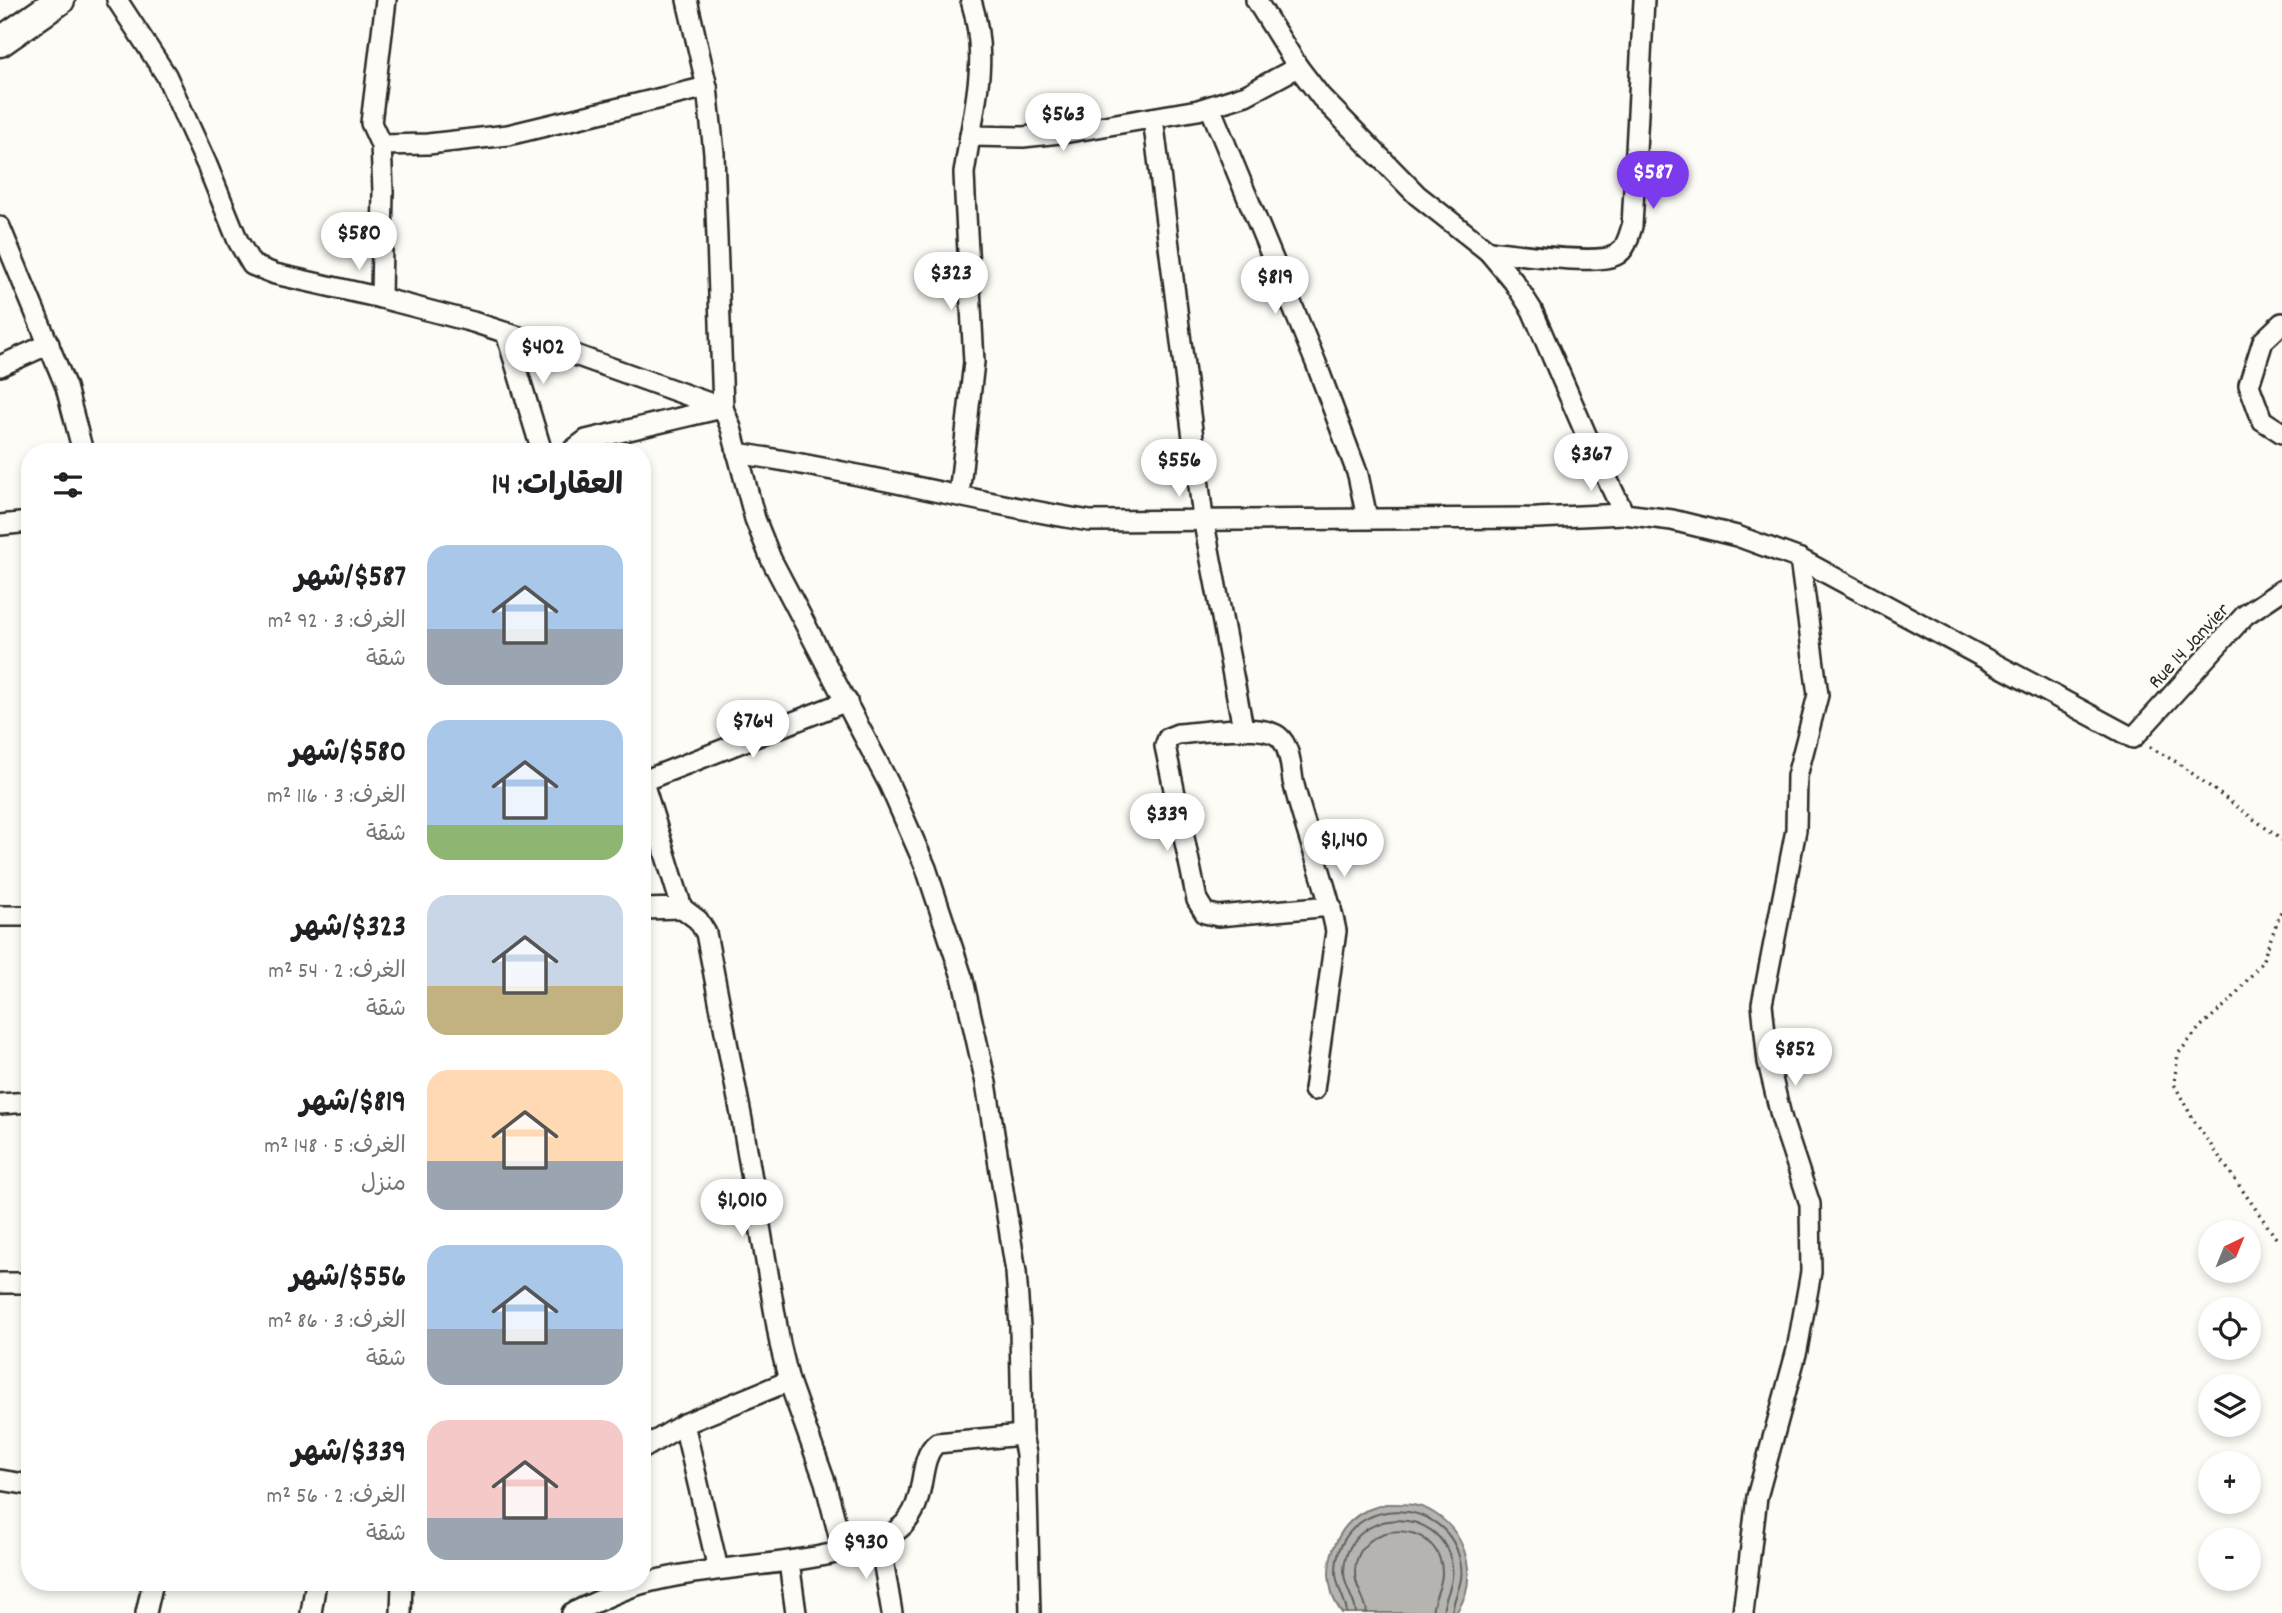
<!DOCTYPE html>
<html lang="ar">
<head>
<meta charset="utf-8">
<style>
  body { margin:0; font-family:Dekko,"Playpen Sans Arabic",sans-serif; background:#f2f2f2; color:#202124; direction:rtl; height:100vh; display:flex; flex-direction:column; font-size:26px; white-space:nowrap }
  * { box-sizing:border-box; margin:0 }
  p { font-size:23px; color:#757577 }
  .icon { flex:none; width:38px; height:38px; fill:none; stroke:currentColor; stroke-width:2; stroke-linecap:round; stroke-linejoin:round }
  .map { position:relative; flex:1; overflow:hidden; direction:ltr }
  .sheet { position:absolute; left:21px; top:443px; width:630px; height:1148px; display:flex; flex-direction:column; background:#fff; border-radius:28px; box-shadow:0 4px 10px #0003; direction:rtl }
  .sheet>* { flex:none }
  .needle { width:46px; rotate:43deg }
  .fabs { position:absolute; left:2198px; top:1220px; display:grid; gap:14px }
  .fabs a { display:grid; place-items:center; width:63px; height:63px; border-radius:50%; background:#fff; box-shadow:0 4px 10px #0003; font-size:35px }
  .price { position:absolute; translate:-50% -60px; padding:0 16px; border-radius:24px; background:#fff; color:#222; font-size:23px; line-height:46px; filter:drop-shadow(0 2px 4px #0008) }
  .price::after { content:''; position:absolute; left:50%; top:42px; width:21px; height:16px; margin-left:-10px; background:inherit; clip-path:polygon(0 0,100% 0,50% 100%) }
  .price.current { background:#7c3aed; color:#fff }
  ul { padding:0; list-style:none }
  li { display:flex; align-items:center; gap:21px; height:175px; padding:0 28px }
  li span { display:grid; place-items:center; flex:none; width:196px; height:140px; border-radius:21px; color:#555 }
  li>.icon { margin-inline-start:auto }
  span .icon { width:84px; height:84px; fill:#fffc; stroke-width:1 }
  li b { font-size:30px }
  h2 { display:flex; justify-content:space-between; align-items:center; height:84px; padding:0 28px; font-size:30px }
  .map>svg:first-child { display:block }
  .water { fill:#b5b4b1; stroke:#7e7d7b; stroke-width:2 }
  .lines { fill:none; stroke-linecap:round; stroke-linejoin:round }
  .shore { stroke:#626261; stroke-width:2 }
  .street-casing { stroke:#2b2b2b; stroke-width:24 }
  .secondary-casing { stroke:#2b2b2b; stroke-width:33 }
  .path { stroke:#2b2b2b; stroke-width:3.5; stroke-dasharray:2 5; stroke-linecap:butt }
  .street { stroke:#fdfcf7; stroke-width:19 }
  .secondary { stroke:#fdfcf7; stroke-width:28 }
  .labels { text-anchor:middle; stroke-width:5; stroke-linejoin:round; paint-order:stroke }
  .street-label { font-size:21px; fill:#2b2b2b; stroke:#fdfcf7 }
</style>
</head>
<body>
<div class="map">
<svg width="2282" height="1613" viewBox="0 0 2282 1613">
  <rect width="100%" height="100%" fill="#fdfcf7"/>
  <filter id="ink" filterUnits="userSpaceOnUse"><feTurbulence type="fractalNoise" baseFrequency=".0143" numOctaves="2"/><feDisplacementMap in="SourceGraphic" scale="14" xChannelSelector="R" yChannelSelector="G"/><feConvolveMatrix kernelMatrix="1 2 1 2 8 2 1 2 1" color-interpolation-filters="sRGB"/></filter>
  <g filter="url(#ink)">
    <!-- water -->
    <path class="water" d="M1386 1504C1403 1504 1419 1503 1434 1513 1468 1534 1479 1580 1456 1613H1342C1338 1607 1333 1600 1332 1593 1323 1563 1336 1526 1365 1511 1372 1508 1379 1506 1386 1504Z"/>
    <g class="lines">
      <!-- shore -->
      <g class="shore">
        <path d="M1347 1613C1346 1599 1336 1588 1336 1572 1336 1495 1450 1489 1461 1566 1464 1584 1453 1597 1452 1613"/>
        <path d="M1356 1613C1355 1599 1344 1588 1344 1572 1345 1507 1442 1501 1452 1566 1455 1584 1444 1597 1443 1613"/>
        <path d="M1367 1613C1366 1598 1354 1587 1355 1571 1358 1518 1439 1518 1442 1571 1443 1586 1433 1598 1432 1613"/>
      </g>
      <!-- street casing -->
      <g class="street-casing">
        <g id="street">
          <path d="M117 0 166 75 207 165 238 241 252 265 275 274 377 297 473 322 578 356 723 408"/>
          <path d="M386 0 371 123 381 145 428 144 508 135 707 87"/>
          <path d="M687 0 707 87 714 153 723 408 731 428 755 519 771 559 889 784 926 868 963 980 986 1083 1016 1272 1020 1327 1022 1435 1026 1454 1030 1613"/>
          <path d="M971 0C986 49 979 87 970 136L1023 137 1069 132 1198 110 1246 95 1298 67"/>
          <path d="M1256 0 1298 67 1321 97 1417 195 1488 251 1514 282 1532 310 1588 439 1624 514 1672 520 1737 536 1800 559 2133 738 2245 615 2282 590"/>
          <path d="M1210 107 1316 363 1358 475 1367 518"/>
          <path d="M1153 118 1203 518 1243 728"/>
          <path d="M0 227 66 387 83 452"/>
          <path d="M1488 251C1515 253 1596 266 1616 255 1626 250 1629 236 1632 226L1644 0"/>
          <path d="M381 298 383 191 381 145"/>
          <path d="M2282 323 2263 341 2249 385 2262 420 2282 433"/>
          <path d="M506 333 542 452"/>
          <path d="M0 366 49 344"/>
          <path d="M570 452 586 440 722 408"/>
          <path d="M737 453C856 471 972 502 1090 521L1537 518 1624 514"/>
          <path d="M959 495 974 362 965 196 964 173 970 136"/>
          <path d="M0 525 30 522"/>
          <path d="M642 779 682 908 642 909"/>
          <path d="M643 781 847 701"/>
          <path d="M682 908 698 920 706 933 742 1120 780 1344 789 1381 825 1482 843 1551"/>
          <path d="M0 916H30"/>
          <path d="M1314 1090 1336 931C1326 880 1305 832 1293 781 1291 768 1290 745 1278 736 1260 723 1200 732 1178 734L1168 738 1165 746 1197 900 1205 913 1218 916 1331 906"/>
          <path d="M0 1104 30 1102"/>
          <path d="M0 1283H30"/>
          <path d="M684 1424 718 1569"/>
          <path d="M642 1449 684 1424 789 1381"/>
          <path d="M0 1480 30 1485"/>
          <path d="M880 1542 892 1613"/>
          <path d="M789 1562 796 1613"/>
          <path d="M146 1613 153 1582"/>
          <path d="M311 1613 316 1582"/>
          <path d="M401 1613 402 1582"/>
          <path d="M572 1613C594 1603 617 1591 641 1584 703 1567 768 1567 831 1554 856 1548 880 1545 900 1528 930 1503 915 1461 937 1443L1022 1435"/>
          <path d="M1743 1613 1757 1497 1797 1350 1811 1272 1810 1204 1782 1120 1768 1062 1762 1004 1796 830 1797 776 1818 695 1800 559"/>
        </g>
      </g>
      <!-- secondary casing -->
      <g class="secondary-casing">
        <path id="secondary" d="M0 42 60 0"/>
      </g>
      <!-- path -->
      <g class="path">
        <path d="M2150 747 2178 763 2282 840"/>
        <path d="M2276 1238 2194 1121 2174 1084 2178 1054 2200 1027 2231 1000 2262 962 2282 909"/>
      </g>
      <!-- street -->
      <use href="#street" class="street"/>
      <!-- secondary -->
      <use href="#secondary" class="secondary"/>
    </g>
  </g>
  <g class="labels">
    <!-- street labels -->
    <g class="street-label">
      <text transform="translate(2188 645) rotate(-47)" y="7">Rue 14 Janvier</text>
    </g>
  </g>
</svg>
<div class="fabs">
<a><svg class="needle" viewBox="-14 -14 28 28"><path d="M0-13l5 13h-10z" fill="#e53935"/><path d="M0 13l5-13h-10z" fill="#757577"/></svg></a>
<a><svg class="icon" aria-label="locate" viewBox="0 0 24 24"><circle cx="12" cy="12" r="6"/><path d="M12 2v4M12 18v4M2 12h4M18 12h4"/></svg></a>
<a><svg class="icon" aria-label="layers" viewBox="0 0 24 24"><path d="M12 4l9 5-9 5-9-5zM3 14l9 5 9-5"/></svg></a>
<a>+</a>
<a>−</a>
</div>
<b class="price" style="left:1063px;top:153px">$563</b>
<b class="price current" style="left:1653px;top:211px">$587</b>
<b class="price" style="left:359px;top:272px">$580</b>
<b class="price" style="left:951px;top:312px">$323</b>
<b class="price" style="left:1275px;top:316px">$819</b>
<b class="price" style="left:543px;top:386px">$402</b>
<b class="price" style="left:1591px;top:493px">$367</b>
<b class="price" style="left:1179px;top:499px">$556</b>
<b class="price" style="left:753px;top:760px">$764</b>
<b class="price" style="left:1167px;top:853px">$339</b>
<b class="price" style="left:1344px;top:879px">$1,140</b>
<b class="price" style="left:1795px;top:1088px">$852</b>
<b class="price" style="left:742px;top:1239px">$1,010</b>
<b class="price" style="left:866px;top:1581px">$930</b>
<section class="sheet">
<h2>العقارات: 14<svg class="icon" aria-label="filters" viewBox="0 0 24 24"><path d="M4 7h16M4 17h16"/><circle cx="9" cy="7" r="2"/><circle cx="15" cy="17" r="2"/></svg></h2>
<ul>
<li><span style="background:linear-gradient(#a9c7e8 60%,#9aa5b1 0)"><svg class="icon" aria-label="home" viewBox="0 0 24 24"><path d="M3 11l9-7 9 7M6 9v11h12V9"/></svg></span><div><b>$587/شهر</b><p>الغرف: 3 · 92 m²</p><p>شقة</p></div></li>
<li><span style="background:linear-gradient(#a9c7e8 75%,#8fb573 0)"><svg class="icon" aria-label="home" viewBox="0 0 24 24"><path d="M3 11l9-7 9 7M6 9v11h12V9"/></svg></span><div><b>$580/شهر</b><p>الغرف: 3 · 116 m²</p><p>شقة</p></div></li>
<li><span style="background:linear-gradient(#c9d6e8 65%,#c2b280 0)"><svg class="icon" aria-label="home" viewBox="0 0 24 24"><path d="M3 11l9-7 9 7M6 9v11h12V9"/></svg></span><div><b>$323/شهر</b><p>الغرف: 2 · 54 m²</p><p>شقة</p></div></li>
<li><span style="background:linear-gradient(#ffd9b3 65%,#9aa5b1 0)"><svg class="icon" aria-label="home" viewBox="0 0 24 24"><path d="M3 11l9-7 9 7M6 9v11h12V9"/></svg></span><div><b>$819/شهر</b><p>الغرف: 5 · 148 m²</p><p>منزل</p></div></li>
<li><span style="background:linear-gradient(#a9c7e8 60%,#9aa5b1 0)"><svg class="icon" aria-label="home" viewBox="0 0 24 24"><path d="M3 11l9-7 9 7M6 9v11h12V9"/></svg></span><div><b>$556/شهر</b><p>الغرف: 3 · 86 m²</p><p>شقة</p></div></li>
<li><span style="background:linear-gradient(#f6c9c9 70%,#9aa5b1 0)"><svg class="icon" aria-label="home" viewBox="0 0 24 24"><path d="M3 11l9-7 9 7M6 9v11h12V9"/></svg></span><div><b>$339/شهر</b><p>الغرف: 2 · 56 m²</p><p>شقة</p></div></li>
</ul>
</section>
</div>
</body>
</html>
